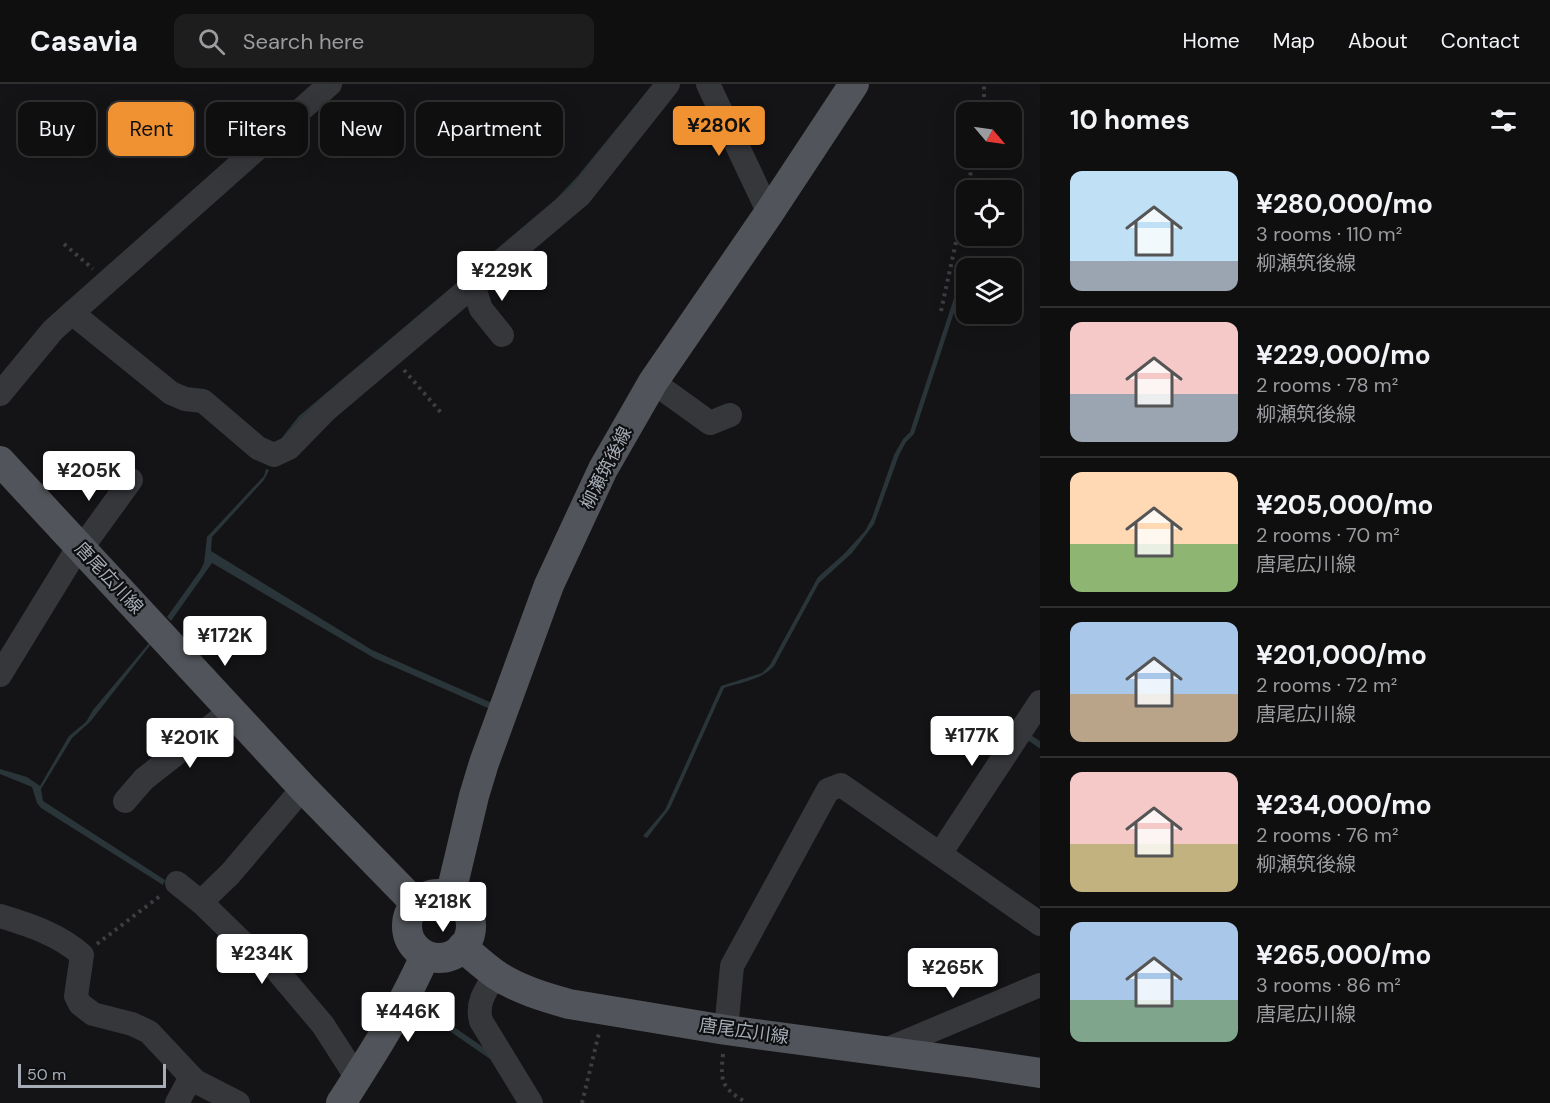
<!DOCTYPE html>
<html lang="en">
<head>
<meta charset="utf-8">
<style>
  body { margin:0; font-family:"DM Sans","Noto Sans JP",sans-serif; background:#1d1d1e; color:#f1f3f6; height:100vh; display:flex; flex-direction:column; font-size:22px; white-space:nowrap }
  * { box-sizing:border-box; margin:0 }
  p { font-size:20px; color:#9b9c9f }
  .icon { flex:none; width:33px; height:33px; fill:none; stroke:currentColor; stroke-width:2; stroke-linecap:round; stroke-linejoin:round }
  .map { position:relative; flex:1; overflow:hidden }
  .details { display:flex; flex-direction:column; background:#0f0f10; width:510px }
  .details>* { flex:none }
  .guide { position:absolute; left:18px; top:18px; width:570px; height:54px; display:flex; gap:12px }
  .needle { width:39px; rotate:119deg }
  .controls { position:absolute; left:956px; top:18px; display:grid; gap:12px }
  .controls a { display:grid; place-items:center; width:66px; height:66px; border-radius:12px; background:#0f0f10; box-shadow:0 6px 24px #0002,0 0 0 2px #2f2f30; font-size:30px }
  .scale { position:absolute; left:18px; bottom:15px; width:148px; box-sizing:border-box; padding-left:6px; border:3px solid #a6adb6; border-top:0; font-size:16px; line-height:21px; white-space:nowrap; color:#a6adb6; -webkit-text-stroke:4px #0f0f11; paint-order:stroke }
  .price { position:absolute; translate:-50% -51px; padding:0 14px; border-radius:6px; background:#fff; color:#222; font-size:20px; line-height:39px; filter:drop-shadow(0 2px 3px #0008) }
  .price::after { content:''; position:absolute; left:50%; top:36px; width:18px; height:14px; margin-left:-9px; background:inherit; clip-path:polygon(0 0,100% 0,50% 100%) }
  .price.active { background:#f09231; color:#111 }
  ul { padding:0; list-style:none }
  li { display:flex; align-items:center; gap:18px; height:150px; padding:0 30px }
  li+li { border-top:2px solid #2f2f30 }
  li span { display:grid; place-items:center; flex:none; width:168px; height:120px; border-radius:12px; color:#555 }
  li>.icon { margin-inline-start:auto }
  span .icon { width:72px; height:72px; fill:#fffc; stroke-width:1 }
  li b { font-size:26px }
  h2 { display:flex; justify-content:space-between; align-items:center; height:72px; padding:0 30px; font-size:26px }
  .pill { padding:0 21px; border-radius:12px; background:#0f0f10; box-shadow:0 6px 24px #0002,0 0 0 2px #2f2f30; font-size:21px; line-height:54px }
  .pill.active { background:#f09231; color:#111 }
  header { display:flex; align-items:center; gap:36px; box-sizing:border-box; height:84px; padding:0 30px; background:#0f0f10; border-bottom:2px solid #2f2f30 }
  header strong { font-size:28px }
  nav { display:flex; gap:33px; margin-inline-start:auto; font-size:21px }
  .search { width:420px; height:54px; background:#1d1d1e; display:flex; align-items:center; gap:15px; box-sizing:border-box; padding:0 21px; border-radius:12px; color:#9b9c9f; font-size:22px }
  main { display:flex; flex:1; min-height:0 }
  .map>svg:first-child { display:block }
  .water { fill:#2a3539 }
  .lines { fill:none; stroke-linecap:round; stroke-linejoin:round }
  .stream { stroke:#2a3539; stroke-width:6 }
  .path { stroke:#3b3e42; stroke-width:4; stroke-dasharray:3 4.5; stroke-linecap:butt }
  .minor { stroke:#35373b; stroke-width:24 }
  .major { stroke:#51545a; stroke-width:30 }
  .labels { text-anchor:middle; stroke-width:4.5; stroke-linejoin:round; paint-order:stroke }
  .street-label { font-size:18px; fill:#a6adb6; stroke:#0f0f11 }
</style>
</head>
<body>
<header>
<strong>Casavia</strong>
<div class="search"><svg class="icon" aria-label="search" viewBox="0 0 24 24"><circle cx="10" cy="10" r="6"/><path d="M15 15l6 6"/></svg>Search here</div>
<nav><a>Home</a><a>Map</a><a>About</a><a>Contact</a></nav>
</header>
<main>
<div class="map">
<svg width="1040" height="1019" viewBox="0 0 1040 1019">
  <rect width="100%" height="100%" fill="#141416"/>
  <!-- water -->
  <g class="water">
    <path d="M653 0 577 99 277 360 299 332 556 115 577 93Z"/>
    <path d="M957 205 966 210V214L961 211 959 213 914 350 906 358 899 371 874 440 852 469 819 499 774 582C761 596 742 598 724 604L670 724 647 754 643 752 665 726 721 602 762 589 770 581 818 493 844 470 865 447 872 434 894 371 903 355 910 348Z"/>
    <path d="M266 385 269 386 264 396 212 453 211 467 372 566 492 619 490 625 374 574 212 479 171 537 167 533 200 487 204 479 207 453 264 392Z"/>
    <path d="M150 558 152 559 90 638 72 654 41 705 43 717 165 796 163 801 41 724 37 719 32 703 0 690V685L27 693 40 702 69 652 86 638 93 626Z"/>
    <path d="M409 912 496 972 493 977 406 917Z"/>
  </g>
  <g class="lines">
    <!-- stream -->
    <path class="stream" d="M1028 651 1027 652 1040 661"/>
    <!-- path -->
    <g class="path">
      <path d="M984 28V0"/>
      <path d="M967 106 974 74"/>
      <path d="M64 160 93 185"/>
      <path d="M941 227 966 112"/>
      <path d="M404 286 443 331"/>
      <path d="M97 860 160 812"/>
      <path d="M723 970C720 999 722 1004 747 1019"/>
      <path d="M582 1019 599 949"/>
    </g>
    <!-- minor -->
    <g class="minor">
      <path d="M708 0 769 129"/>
      <path d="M473 201 481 225 502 251"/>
      <path d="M72 229 171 309 185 315 203 317 258 364 274 371 289 364 327 325 580 111 668 0"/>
      <path d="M653 298 710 339 730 331"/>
      <path d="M0 310 53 246 330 0"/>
      <path d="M81 465 131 396"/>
      <path d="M0 591 79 462"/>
      <path d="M125 717 144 695 232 626"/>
      <path d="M940 770 1040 618"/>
      <path d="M177 799 203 820 243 859 263 870 323 941 357 994"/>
      <path d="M201 818 230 790 303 704"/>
      <path d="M0 832C29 841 59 850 82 871L76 912 80 920 93 930 132 940 149 948 195 997 238 1019"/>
      <path d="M496 890C486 906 476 918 481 937L531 1019"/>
      <path d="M726 946 732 882 828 706 841 701 1040 840"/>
      <path d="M883 967 1040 901"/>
      <path d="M177 1019 191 993"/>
    </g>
    <!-- major -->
    <g class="major">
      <path d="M0 377 303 704 416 820"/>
      <circle cx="439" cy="842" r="32"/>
      <path d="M450 813 474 712 484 679 549 501 603 385 653 298 769 129 854 0"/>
      <path d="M462 863C473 872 484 882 495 890 517 905 544 913 569 920L726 946 974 979 1040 989"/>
      <path d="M341 1019C372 971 402 924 425 872"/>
    </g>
  </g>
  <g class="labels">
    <!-- street labels -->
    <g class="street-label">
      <text transform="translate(606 384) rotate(-63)" y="6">柳瀬筑後線</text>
      <text transform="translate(109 494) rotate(47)" y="6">唐尾広川線</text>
      <text transform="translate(744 947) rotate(8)" y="6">唐尾広川線</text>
    </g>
  </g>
</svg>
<div class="controls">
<a><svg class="needle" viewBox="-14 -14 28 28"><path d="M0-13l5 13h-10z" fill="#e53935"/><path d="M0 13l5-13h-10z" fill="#9b9c9f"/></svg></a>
<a><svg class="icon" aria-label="locate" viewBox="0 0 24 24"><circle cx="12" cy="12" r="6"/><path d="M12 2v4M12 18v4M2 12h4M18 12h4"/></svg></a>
<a><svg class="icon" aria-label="layers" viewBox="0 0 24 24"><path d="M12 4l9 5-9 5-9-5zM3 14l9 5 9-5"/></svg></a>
</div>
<div class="scale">50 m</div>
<b class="price active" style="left:719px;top:73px">¥280K</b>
<b class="price" style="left:502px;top:218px">¥229K</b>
<b class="price" style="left:89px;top:418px">¥205K</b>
<b class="price" style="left:225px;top:583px">¥172K</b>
<b class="price" style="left:972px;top:683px">¥177K</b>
<b class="price" style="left:190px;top:685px">¥201K</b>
<b class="price" style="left:443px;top:849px">¥218K</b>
<b class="price" style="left:262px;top:901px">¥234K</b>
<b class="price" style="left:953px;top:915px">¥265K</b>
<b class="price" style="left:408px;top:959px">¥446K</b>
<div class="guide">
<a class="pill">Buy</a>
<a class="pill active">Rent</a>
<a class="pill">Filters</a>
<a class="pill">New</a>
<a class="pill">Apartment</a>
</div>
</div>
<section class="details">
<h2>10 homes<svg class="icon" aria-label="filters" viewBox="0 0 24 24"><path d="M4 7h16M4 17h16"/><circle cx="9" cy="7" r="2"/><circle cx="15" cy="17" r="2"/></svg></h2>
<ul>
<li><span style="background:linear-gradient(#bfe0f5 75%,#9aa5b1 0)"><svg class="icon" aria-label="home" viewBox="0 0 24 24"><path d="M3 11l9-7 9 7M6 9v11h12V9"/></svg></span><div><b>¥280,000/mo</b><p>3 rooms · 110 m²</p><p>柳瀬筑後線</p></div></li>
<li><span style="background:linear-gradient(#f6c9c9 60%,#9aa5b1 0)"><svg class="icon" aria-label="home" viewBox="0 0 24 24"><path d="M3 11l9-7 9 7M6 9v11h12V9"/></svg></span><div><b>¥229,000/mo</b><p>2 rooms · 78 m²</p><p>柳瀬筑後線</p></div></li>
<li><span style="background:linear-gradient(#ffd9b3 60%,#8fb573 0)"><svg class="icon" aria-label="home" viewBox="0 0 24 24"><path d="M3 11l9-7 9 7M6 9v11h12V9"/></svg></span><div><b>¥205,000/mo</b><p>2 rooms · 70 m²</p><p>唐尾広川線</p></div></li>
<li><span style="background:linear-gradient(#a9c7e8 60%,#b9a48a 0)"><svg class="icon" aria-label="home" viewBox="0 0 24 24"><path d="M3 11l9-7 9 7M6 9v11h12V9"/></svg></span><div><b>¥201,000/mo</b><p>2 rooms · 72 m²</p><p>唐尾広川線</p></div></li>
<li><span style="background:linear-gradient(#f6c9c9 60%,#c2b280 0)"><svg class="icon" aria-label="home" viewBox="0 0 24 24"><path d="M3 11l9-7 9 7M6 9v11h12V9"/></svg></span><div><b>¥234,000/mo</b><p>2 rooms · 76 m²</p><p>柳瀬筑後線</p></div></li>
<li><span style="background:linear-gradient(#a9c7e8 65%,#7fa58c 0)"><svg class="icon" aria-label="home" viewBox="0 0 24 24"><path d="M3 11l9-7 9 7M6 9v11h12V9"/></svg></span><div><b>¥265,000/mo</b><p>3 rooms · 86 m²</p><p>唐尾広川線</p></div></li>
</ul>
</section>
</main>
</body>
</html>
